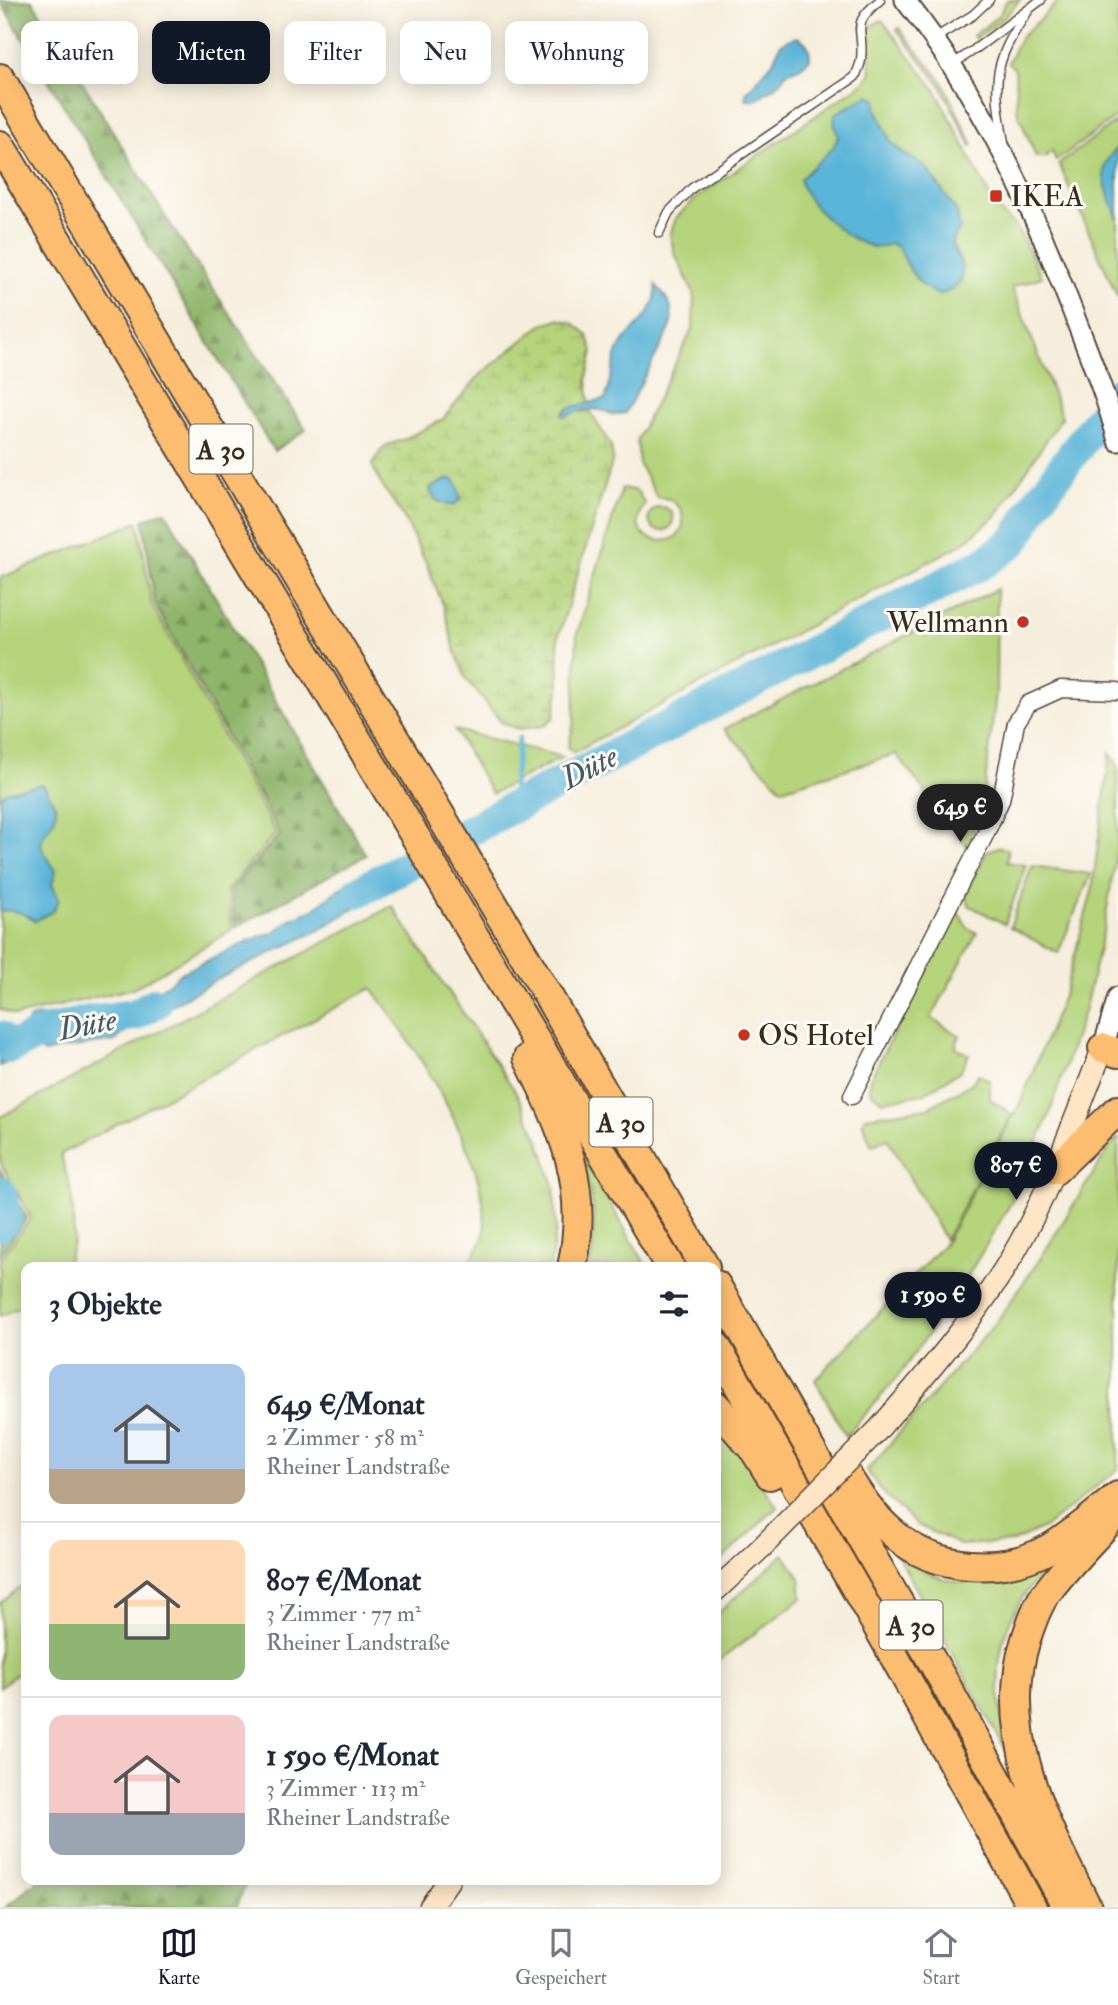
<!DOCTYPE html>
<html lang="de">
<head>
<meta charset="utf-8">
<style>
  body { margin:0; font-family:"IM FELL Double Pica",serif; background:#f2f2f3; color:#1f2937; height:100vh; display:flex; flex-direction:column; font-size:26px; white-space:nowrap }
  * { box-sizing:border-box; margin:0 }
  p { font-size:23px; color:#747a83 }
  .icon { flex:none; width:38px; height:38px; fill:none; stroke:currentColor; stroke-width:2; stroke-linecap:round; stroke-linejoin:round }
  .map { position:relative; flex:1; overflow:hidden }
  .panel { position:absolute; left:21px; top:1262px; width:700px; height:623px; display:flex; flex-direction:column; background:#fff; border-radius:14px; box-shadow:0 4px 18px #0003 }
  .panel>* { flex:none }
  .hud { position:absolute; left:21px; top:21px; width:700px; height:63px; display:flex; gap:14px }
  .price { position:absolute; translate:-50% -60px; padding:0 16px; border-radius:24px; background:#111827; color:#fff; font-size:23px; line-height:46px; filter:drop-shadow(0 2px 4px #0008) }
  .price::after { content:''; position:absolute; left:50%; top:42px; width:21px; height:16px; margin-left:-10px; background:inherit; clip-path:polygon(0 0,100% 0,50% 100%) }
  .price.on { background:#222; color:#fff }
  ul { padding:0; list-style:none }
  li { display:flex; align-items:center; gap:21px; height:175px; padding:0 28px }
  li+li { border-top:2px solid #e0e1e3 }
  li span { display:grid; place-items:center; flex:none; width:196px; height:140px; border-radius:14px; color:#555 }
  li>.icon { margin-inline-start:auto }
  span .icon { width:84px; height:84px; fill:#fffc; stroke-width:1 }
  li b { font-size:30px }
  h2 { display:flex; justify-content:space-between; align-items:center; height:84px; padding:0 28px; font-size:30px }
  .tag { padding:0 24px; border-radius:14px; background:#fff; box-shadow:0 4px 18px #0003; font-size:24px; line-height:63px }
  .tag.on { background:#111827; color:#fff }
  .menu { display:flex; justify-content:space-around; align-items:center; height:98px; border-top:2px solid #e0e1e3; background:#fff; font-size:19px; color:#747a83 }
  .menu a { display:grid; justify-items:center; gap:4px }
  .menu .on { color:#111827 }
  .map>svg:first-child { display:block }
  .grass { fill:#b4d37a; stroke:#787e4c; stroke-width:2 }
  .forest { fill:url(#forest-firs); stroke:#657044; stroke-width:2 }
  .wetland { fill:url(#wetland-marsh); stroke:#787e4c; stroke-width:2 }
  .water { fill:#5ab4d7; stroke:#4a6f7a; stroke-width:2 }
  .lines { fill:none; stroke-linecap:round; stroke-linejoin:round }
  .stream { stroke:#5ab4d7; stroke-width:5 }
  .river { stroke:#5ab4d7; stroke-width:32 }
  .service-casing { stroke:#57473a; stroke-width:11 }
  .minor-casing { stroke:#57473a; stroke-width:19 }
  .tertiary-casing { stroke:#57473a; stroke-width:23 }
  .secondary-casing { stroke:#57473a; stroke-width:24 }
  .motorway-casing { stroke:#57473a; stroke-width:32 }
  .service { stroke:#fff; stroke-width:8 }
  .minor { stroke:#fff; stroke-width:16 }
  .tertiary { stroke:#fff; stroke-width:19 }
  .secondary { stroke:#fee5c5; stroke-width:21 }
  .motorway { stroke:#fcbd6f; stroke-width:28 }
  .secondary-bridge-casing { stroke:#57473a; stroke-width:24; stroke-linecap:butt }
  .secondary-bridge { stroke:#fee5c5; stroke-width:21 }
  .poi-dot { fill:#c8321e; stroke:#fdfcf7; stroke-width:2.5 }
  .labels { text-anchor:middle; stroke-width:6; stroke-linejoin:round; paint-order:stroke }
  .shield { fill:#fdfcf7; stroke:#75695f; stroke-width:2 }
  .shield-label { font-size:28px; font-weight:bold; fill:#3b2a1e }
  .poi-label { font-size:30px; fill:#3b2a1e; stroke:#fdfcf7; text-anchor:start }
  .water-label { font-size:32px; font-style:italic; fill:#465a5f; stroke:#fdfcf7 }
</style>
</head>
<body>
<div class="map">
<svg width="1118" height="1907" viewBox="0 0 1118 1907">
  <defs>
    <pattern id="forest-firs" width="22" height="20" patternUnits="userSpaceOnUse" patternTransform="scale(1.75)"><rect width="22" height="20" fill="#8fb56a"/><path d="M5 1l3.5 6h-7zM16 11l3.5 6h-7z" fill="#769357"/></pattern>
    <pattern id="wetland-marsh" width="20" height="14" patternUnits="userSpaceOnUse" patternTransform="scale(1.75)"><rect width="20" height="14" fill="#b4d37a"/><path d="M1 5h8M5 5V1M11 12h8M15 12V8" fill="none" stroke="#9cb569"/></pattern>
  </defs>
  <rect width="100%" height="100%" fill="#fdfcf7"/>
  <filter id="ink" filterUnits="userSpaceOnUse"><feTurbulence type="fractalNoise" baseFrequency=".0143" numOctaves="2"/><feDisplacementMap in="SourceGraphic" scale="14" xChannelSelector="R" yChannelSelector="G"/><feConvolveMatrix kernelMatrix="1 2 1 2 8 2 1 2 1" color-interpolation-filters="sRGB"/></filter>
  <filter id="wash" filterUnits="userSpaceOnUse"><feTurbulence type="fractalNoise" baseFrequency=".00686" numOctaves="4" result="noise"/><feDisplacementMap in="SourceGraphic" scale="28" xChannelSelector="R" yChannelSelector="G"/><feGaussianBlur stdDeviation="1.57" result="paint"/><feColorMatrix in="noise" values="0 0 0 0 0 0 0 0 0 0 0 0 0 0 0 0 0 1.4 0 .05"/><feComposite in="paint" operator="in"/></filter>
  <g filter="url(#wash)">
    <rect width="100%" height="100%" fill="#f6eedc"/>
    <!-- grass -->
    <g class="grass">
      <path d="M1007 0H1020L1004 18 976 39 973 36 999 15Z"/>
      <path d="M1060 0H1118V115L1056 161 1052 151 1045 157H1036L1017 111 1015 69 1008 63 1020 38Z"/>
      <path d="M882 20 935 89 996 208 1017 227 1042 277 1012 287 1062 417 996 516 962 544 574 752 568 747 574 723 577 634 622 488 637 491 645 504C614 547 700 557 680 508L670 499 657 497 639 464 637 440 693 328 694 294 674 252 670 235 676 218 697 197 866 81 871 71 866 33 869 27Z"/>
      <path d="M899 28 944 84 973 145 971 146 941 86 897 30Z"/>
      <path d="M1118 120V298L1059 164Z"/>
      <circle cx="661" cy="519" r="12"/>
      <path d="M138 522 152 605 276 833 227 890 232 930 134 988 16 1016 0 1009V578Z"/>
      <path d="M997 589 996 693 982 811 967 846 896 754 782 789 724 729Z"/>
      <path d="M455 730 563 757 492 794Z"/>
      <path d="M1110 753 1118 766V843L1104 927 1085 1008 1048 1118 1012 1201 959 1291 897 1378 846 1436 815 1380 946 1242 1021 1101 1065 991 1092 891Z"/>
      <path d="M998 847 1008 849 1007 862 1026 865 1005 924 970 906 965 896 987 851Z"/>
      <path d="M1032 866 1091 874 1058 953 1010 927Z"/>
      <path d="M392 906 517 1094 539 1140 554 1186 556 1230 550 1267H467C472 1257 482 1244 484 1234 493 1162 413 1044 372 988L61 1154 72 1196 74 1239 66 1267H26V1304L0 1316V1260L31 1218 0 1162V1117Z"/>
      <path d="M957 911 968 928 977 933 931 1018 960 1036 955 1047 969 1055 960 1071 923 1094 883 1101 870 1091V1079Z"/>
      <path d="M978 1074 990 1081V1099L1012 1114 945 1240 887 1138 872 1146 862 1122 866 1117 928 1108 972 1083Z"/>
      <path d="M1118 1138V1469L1044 1528 1013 1542 960 1545 917 1525 879 1489 867 1470 995 1324 1040 1259 1111 1145Z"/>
      <path d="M581 1154 647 1267H589C599 1224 593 1196 581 1154Z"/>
      <path d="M716 1427 740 1453 777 1507 716 1565Z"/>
      <path d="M784 1554 800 1578 802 1598 716 1663V1615Z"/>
      <path d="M897 1554C909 1561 922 1571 936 1576 972 1590 1010 1579 1045 1567 1036 1580 1024 1593 1017 1607 988 1659 998 1711 1014 1765Z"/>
      <path d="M26 1583V1666L0 1687V1603Z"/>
    </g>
    <!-- forest -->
    <g class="forest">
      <path d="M32 0 165 216 306 430 274 451 0 1Z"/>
      <path d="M165 511 366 855 235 928 230 890 280 834 155 604 143 520Z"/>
      <path d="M0 1170 27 1218 0 1255Z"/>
      <path d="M38 1880H247L237 1907H6Z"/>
    </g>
    <!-- wetland -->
    <path class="wetland" d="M558 319 573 323 587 334 593 351 587 378 589 403 569 408 565 416 576 411 589 410 611 446 613 459 558 638 559 690 554 717 543 726 517 729 501 722 466 679 454 648 444 607 426 563 403 516 381 484 372 465 380 452 387 445 403 440 442 420 479 376 540 326Z"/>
    <!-- water -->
    <g class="water">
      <path d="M797 37C808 42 810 48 810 59L801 67 785 74 779 84 753 101 746 99V93L773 62 780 45 788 40Z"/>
      <path d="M869 95 877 99 876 108 891 142 903 153 925 166 957 212 960 229C948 246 952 244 960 261 963 266 962 273 962 279L954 289 939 295C916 286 909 269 899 248L890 243C885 246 880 248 874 247 849 243 804 204 800 179L833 148 838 137 834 123 835 114Z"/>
      <path d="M1118 147V219C1108 190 1092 170 1118 147Z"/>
      <path d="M656 285C669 300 675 309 670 329L625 413 613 415C598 406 581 409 565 416L562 414 569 408 605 399C611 384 613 362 618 351 630 327 658 315 656 285Z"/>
      <path d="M448 479H453L457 484 461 499 453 506 437 501 431 493 430 488Z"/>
      <path d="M43 784 56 807 55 818 42 838 41 847 56 871 52 884 59 900 53 911 35 921C25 913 13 909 0 911V796L8 791Z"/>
      <path d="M391 866 404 884 376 895 317 931 218 979 125 1032 115 1041 61 1049 44 1053 38 1049 0 1066V1044L16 1039 21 1029 32 1017 46 1016 68 1029 112 1020 135 1008 144 998 168 984 181 973 249 941 274 932 291 919 312 910 340 888Z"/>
    </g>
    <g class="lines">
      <!-- stream -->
      <path class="stream" d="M511 808 519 738"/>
      <!-- river -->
      <g class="river">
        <path d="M358 892 511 808 985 562 1015 540 1037 502 1118 393"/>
        <path d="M0 1037 10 1048 44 1032 89 1021 134 1015 156 1003"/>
        <path d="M0 1192 7 1217 0 1225"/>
      </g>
    </g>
  </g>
  <g filter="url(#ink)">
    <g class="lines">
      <!-- service casing -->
      <g class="service-casing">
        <g id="service">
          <path d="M935 38 973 15 989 0"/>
          <path d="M953 64 974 50 1041 0"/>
          <path d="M1004 143C993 80 992 64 1028 11"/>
          <path d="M659 233 669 212 692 188 855 77C857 72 860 66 861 60 865 27 848 27 880 0"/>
        </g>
      </g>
      <!-- minor casing -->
      <g class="minor-casing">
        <path id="minor" d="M852 1096 985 835 1001 800 1016 723 1028 704 1061 689 1118 691"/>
      </g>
      <!-- tertiary casing -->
      <g class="tertiary-casing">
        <g id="tertiary">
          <path d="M905 0C981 97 1030 200 1074 315 1090 357 1107 398 1118 441"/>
          <path d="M1103 1048 1118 997"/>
        </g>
      </g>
      <!-- secondary casing -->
      <g class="secondary-casing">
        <g id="secondary">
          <path d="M877 1431C926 1375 976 1318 1014 1253 1051 1189 1075 1117 1103 1048"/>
          <path d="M716 1590 762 1547"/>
          <path d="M430 1907 449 1880"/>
        </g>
      </g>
      <!-- motorway casing -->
      <g class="motorway-casing">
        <g id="motorway">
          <path d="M0 78 537 977 705 1267"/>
          <path d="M0 145 415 836 670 1267"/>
          <path d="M1103 1048 1118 1053"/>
          <path d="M528 1058C563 1129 590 1186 572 1267"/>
          <path d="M1055 1170 1118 1110"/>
          <path d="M716 1285 943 1680 1067 1907"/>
          <path d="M716 1346 883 1636 1032 1907"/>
          <path d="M716 1406 755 1451 770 1475"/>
          <path d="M844 1471C858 1494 873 1517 894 1534 935 1571 1003 1575 1050 1548 1074 1534 1096 1514 1118 1496"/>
          <path d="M1087 1907C1045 1825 996 1733 1026 1639 1031 1624 1036 1608 1045 1595 1065 1567 1092 1541 1115 1515"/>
        </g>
      </g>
      <!-- service -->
      <use href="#service" class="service"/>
      <!-- minor -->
      <use href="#minor" class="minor"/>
      <!-- tertiary -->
      <use href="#tertiary" class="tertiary"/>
      <!-- secondary -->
      <use href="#secondary" class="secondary"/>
      <!-- motorway -->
      <use href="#motorway" class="motorway"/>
      <!-- secondary-bridge casing -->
      <g class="secondary-bridge-casing">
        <path id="secondary-bridge" d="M762 1547 877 1431"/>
      </g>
      <!-- secondary-bridge -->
      <use href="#secondary-bridge" class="secondary-bridge"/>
    </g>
  </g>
  <!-- markers -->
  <g class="poi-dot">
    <rect x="989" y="189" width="14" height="14" rx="3.5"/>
    <circle cx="1023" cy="622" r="7"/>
    <circle cx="744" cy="1035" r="7"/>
  </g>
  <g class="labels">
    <!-- shield labels -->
    <g class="shield">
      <rect x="189.5" y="424.5" width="63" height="49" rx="5"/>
      <rect x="589.5" y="1097.5" width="63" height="49" rx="5"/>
      <rect x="879.5" y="1600.5" width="63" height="49" rx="5"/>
    </g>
    <g class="shield-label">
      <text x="221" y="459">A 30</text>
      <text x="621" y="1132">A 30</text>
      <text x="911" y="1635">A 30</text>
    </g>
    <!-- poi labels -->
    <g class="poi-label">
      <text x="1010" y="206">IKEA</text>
      <text x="1009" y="632" text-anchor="end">Wellmann</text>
      <text x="758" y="1045">OS Hotel</text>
    </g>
    <!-- water labels -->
    <g class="water-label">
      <text transform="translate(589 767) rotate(-27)" y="11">Düte</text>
      <text transform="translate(87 1024) rotate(-11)" y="11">Düte</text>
    </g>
  </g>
</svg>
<b class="price on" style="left:960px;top:844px">649 €</b>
<b class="price" style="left:1016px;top:1202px">807 €</b>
<b class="price" style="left:933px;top:1332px">1 590 €</b>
<div class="hud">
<a class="tag">Kaufen</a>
<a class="tag on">Mieten</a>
<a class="tag">Filter</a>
<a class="tag">Neu</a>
<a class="tag">Wohnung</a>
</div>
<section class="panel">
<h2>3 Objekte<svg class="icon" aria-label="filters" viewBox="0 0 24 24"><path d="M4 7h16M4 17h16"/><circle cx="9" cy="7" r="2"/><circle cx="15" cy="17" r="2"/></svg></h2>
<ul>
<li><span style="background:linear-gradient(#a9c7e8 75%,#b9a48a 0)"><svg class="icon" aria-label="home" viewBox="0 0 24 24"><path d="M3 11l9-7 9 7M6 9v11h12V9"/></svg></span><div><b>649 €/Monat</b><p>2 Zimmer · 58 m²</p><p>Rheiner Landstraße</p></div></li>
<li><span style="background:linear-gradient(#ffd9b3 60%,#8fb573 0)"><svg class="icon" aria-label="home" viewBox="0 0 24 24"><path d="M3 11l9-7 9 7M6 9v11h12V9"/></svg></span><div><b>807 €/Monat</b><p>3 Zimmer · 77 m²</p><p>Rheiner Landstraße</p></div></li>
<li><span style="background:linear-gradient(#f6c9c9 70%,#9aa5b1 0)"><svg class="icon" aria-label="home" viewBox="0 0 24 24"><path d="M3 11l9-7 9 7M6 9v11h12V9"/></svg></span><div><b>1 590 €/Monat</b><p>3 Zimmer · 113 m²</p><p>Rheiner Landstraße</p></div></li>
</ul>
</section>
</div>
<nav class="menu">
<a class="on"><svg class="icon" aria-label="map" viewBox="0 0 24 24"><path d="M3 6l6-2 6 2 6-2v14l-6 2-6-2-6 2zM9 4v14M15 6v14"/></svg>Karte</a>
<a><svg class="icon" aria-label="saved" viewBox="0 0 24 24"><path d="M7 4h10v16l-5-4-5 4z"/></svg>Gespeichert</a>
<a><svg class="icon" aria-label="home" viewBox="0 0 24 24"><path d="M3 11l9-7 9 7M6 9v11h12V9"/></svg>Start</a>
</nav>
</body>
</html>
